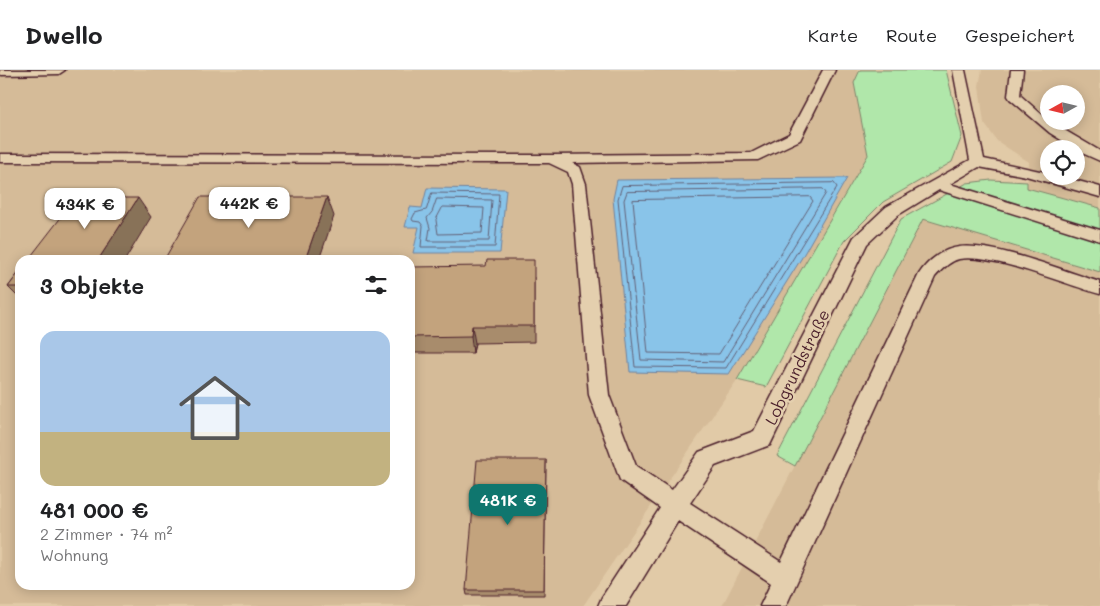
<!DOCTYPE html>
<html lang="de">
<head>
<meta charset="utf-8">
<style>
  body { margin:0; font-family:Mali,sans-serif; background:#f6f6f6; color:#202124; height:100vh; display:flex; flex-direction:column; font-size:19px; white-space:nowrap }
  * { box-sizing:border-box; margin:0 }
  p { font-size:16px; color:#757577 }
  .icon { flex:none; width:28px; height:28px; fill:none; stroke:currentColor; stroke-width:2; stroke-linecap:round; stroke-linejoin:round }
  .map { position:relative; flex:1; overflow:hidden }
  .drawer { position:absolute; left:15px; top:185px; width:400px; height:335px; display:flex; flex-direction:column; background:#fff; border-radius:15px; box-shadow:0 2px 12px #0003 }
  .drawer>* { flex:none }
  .needle { width:32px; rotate:262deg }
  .fabs { position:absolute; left:1040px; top:15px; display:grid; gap:10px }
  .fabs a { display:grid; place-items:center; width:45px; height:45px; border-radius:50%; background:#fff; box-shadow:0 2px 12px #0003; font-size:25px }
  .price { position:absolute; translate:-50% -42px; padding:0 11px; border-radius:10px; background:#fff; color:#222; font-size:16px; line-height:32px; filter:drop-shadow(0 1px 2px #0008) }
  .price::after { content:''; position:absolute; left:50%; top:30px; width:15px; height:11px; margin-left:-8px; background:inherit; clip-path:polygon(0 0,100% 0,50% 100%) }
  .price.active { background:#0f766e; color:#fff }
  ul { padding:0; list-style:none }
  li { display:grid; align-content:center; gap:10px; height:265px; padding:0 25px }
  li span { display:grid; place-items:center; height:155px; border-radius:15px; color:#555 }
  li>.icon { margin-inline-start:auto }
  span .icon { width:90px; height:90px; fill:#fffc; stroke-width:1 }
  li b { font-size:21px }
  h2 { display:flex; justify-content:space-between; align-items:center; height:60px; padding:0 25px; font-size:21px }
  header { display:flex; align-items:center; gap:30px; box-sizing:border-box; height:70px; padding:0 25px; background:#fff; border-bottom:1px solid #e0e0e0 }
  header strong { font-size:24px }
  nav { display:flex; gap:28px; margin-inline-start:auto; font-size:18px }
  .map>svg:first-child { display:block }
  .built { fill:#d5bb98; fill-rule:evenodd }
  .green { fill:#b0e7aa; stroke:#7d836a }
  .water { fill:#89c4e9; stroke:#70829d }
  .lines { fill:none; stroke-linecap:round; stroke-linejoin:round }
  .shore { stroke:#636177; stroke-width:1 }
  .lane-casing { stroke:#4a1f2b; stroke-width:3 }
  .lane { fill:#e4cfae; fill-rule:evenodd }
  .wall { fill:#a88c6c; stroke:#4a1f2b }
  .shaded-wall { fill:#887258; stroke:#4a1f2b }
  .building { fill:#c3a37d; stroke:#4a1f2b }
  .labels { text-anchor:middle; stroke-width:5; stroke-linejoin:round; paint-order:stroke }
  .street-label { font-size:16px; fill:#4a1f2b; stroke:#e4cfae }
</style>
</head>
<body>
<header>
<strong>Dwello</strong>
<nav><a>Karte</a><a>Route</a><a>Gespeichert</a></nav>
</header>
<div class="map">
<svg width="1100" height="536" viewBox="0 0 1100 536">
  <rect width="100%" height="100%" fill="#e1caa7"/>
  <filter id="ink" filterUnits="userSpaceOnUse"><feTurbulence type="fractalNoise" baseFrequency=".02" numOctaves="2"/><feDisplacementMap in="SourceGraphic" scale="10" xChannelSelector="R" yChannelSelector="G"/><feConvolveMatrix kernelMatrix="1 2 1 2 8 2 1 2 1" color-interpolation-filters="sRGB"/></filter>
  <g filter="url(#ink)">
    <!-- built -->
    <g class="built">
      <path d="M0 0H860L854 13 868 85 737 310 583 536H0ZM20 190H410V515H20Z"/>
      <path d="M982 0H1100V138L1027 118 1029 92 997 71 984 53 979 16ZM1049 24H1076V51H1049ZM1049 79H1076V106H1049Z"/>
      <path d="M923 149 1100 202V536H722Z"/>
    </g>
    <!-- green -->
    <g class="green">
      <path d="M860 0H946L962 66 952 92 883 132 844 171 766 317 737 310 868 85 854 13Z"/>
      <path d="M991 110 1027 112V118L1100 138V202L923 149 795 396 777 386 901 149 967 113Z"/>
    </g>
    <!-- water -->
    <g class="water">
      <path d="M847 108 801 189 729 304 630 302 613 129 617 110Z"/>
      <path d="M427 118 506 119 500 183H413L419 157H405L410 137 422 138Z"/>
    </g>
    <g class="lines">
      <!-- shore -->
      <g class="shore">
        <path d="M834 113 837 117 726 298 635 297 618 129 622 116Z"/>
        <path d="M823 119 826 123 723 292 641 290 624 130 627 122Z"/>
        <path d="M432 123 499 124 495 177H421L423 156 420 152 413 151 412 149 415 143 426 140Z"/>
        <path d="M810 127 813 131 719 284 648 283 633 130Z"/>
        <path d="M437 129 492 130 489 171H428L430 158 427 148 432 142Z"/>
        <path d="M443 137 484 138 482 163 438 164 436 150Z"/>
      </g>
      <!-- lane casing -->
      <g class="lane-casing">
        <g id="lane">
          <path d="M0 0H65L59 4 0 5Z"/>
          <path d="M823 0H835L800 70 758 90 572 93 580 97 586 114 609 325 636 396 672 420 699 382 754 361 854 167 886 137 970 90 953 0H965L984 89 1049 103V106H1060L1100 117V127L1026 106 979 97 950 114 1100 160V171L939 120 898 145 867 174 770 375 715 396 690 433 781 492 919 204C928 190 943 179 959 177 995 173 1064 201 1100 212V224C1068 215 990 183 959 189 950 191 941 200 935 207L786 536H760L771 513 678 451 626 536H598L602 527 660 438 620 410 589 325 572 114 568 102 549 93 0 92V84L554 85 751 83 789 64Z"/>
          <path d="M1011 0H1023L1020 25 1049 51 1100 81V91L1082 83 1050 63 1010 29 1008 26Z"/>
        </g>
      </g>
      <!-- lane -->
      <use href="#lane" class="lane"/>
    </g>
    <!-- wall -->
    <g class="wall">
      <path d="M410 197 534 207V272L475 273 473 283H410Z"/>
      <path d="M20 201V229L8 217Z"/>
      <path d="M546 390 544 525H467L466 520Z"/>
    </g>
    <!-- shaded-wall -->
    <g class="shaded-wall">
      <path d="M327 127 334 146 319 190H305Z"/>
      <path d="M138 128 151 147 125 190H98Z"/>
      <path d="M472 256 475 273 473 283 471 266Z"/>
    </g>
    <!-- building -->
    <g class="building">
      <path d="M200 127H327L305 190H164Z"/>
      <path d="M76 128H138L98 190H28Z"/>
      <path d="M487 190H534V256H472L471 266 410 267V197L486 196Z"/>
      <path d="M20 201V217H8Z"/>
      <path d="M477 390H546L544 520H466Z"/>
    </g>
  </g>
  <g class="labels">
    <!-- street labels -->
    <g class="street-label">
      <text transform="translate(797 297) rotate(-64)" y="6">Lobgrundstraße</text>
    </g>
  </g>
</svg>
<div class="fabs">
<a><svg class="needle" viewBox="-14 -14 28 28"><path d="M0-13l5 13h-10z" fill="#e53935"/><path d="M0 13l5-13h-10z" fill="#757577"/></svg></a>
<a><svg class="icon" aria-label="locate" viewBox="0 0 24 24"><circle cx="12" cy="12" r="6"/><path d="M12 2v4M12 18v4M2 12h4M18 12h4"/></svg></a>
</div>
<b class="price" style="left:249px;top:159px">442K €</b>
<b class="price" style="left:85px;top:160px">434K €</b>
<b class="price active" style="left:508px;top:456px">481K €</b>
<section class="drawer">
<h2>3 Objekte<svg class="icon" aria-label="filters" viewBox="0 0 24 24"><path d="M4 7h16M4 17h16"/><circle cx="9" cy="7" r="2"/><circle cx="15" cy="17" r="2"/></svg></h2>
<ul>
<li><span style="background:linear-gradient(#a9c7e8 65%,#c2b280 0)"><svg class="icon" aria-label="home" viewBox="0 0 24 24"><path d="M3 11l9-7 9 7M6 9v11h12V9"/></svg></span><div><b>481 000 €</b><p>2 Zimmer · 74 m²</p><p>Wohnung</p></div></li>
</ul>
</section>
</div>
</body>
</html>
